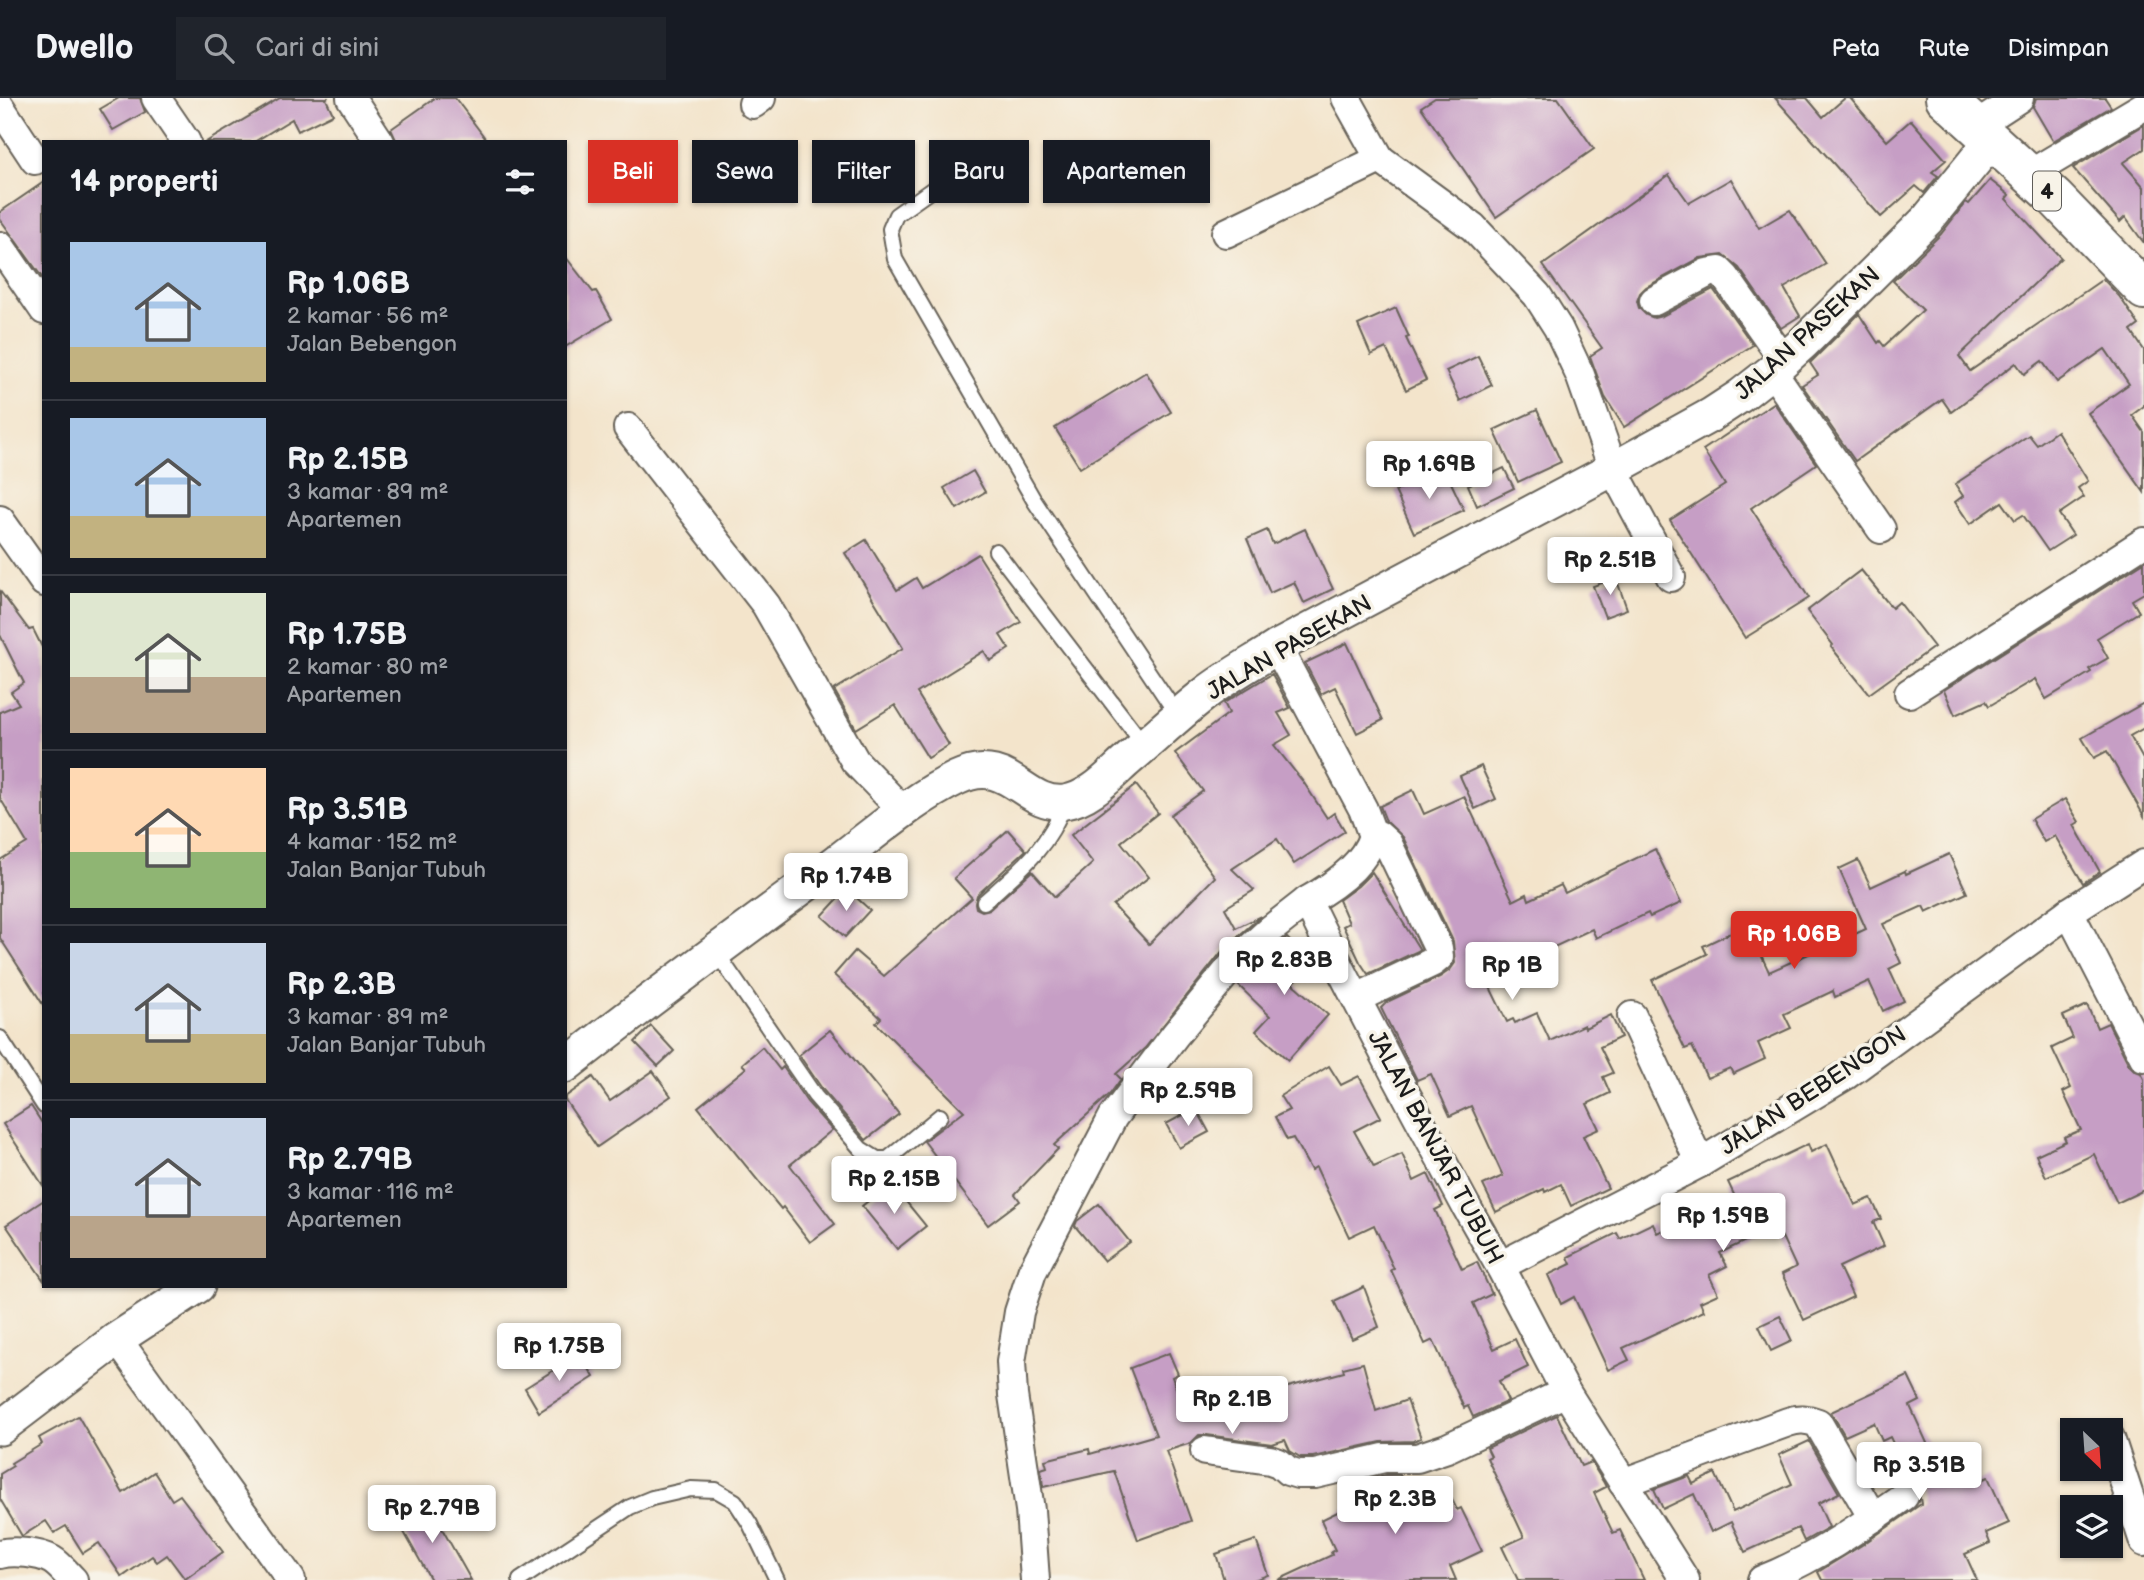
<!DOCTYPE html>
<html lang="id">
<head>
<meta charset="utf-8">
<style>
  body { margin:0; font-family:"Balsamiq Sans",sans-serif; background:#20242c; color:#f1f3f6; height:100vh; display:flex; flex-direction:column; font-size:26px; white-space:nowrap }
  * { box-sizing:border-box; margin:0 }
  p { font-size:23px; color:#9ea1a6 }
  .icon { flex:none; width:38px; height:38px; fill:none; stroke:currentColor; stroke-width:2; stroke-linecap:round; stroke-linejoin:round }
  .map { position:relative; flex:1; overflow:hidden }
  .side { position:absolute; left:42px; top:42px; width:525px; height:1148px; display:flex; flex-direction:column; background:#171b24; border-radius:0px; box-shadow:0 2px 5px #0004 }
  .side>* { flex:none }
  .banner { position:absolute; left:588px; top:42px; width:665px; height:63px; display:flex; gap:14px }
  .needle { width:46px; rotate:155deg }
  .buttons { position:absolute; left:2060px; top:1320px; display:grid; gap:14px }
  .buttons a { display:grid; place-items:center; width:63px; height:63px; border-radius:0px; background:#171b24; box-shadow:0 2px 5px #0004; font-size:35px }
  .price { position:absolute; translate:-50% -60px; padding:0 16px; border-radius:7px; background:#fff; color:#222; font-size:23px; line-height:46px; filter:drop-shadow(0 2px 4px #0008) }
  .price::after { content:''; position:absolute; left:50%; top:42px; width:21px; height:16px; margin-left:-10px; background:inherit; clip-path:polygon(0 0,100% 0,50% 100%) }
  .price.selected { background:#d93025; color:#fff }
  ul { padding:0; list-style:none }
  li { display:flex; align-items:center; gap:21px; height:175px; padding:0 28px }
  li+li { border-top:2px solid #363941 }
  li span { display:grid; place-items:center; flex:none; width:196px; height:140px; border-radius:0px; color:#555 }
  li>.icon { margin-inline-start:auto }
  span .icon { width:84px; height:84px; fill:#fffc; stroke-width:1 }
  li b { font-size:30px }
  h2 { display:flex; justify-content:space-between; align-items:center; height:84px; padding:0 28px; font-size:30px }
  .chip { padding:0 24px; border-radius:0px; background:#171b24; box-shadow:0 2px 5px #0004; font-size:24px; line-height:63px }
  .chip.selected { background:#d93025; color:#fff }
  header { display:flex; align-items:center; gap:42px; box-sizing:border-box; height:98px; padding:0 35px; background:#171b24; border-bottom:2px solid #363941 }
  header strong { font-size:33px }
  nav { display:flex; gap:38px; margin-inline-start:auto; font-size:24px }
  .search { width:490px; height:63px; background:#20242c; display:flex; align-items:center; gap:18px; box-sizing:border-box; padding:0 24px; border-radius:0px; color:#9ea1a6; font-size:26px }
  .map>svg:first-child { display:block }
  .building { fill:#c69ec5 }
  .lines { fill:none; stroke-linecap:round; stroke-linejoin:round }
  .service-casing { stroke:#676259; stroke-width:18 }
  .minor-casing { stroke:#676259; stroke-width:32 }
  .tertiary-casing { stroke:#676259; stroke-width:37 }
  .trunk-casing { stroke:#676259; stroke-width:42 }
  .service { stroke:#fff; stroke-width:14 }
  .minor { stroke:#fff; stroke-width:28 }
  .tertiary { stroke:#fff; stroke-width:33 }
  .trunk { stroke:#fff; stroke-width:38 }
  .labels { text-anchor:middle; stroke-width:7; stroke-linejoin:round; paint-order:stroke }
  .shield { fill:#f7f3e8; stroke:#5e5c59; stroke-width:2 }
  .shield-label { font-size:23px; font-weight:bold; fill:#1c1c1c }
  .street-label { font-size:24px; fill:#1c1c1c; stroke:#f7f3e8 }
</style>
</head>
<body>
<header>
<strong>Dwello</strong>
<div class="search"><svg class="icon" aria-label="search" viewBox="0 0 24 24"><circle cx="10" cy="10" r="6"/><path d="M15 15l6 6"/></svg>Cari di sini</div>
<nav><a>Peta</a><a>Rute</a><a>Disimpan</a></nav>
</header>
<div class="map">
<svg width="2144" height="1482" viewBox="0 0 2144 1482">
  <rect width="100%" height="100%" fill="#f7f3e8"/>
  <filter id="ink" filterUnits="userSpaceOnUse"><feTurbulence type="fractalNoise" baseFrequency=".0143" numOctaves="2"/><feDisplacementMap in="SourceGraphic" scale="14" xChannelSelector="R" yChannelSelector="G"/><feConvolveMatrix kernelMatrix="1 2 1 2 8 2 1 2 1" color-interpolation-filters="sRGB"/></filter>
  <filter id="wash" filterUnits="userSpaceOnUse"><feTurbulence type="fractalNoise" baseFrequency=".00686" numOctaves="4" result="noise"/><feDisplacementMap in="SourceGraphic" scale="28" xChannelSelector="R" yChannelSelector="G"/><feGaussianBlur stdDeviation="1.57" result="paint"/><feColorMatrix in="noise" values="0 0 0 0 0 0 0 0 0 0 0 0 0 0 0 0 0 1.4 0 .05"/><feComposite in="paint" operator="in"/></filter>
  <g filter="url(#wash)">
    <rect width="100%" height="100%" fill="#f3e4cb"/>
    <g id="blocks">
      <!-- building -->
      <g class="building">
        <path d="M119 0H140L145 14 113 32 100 11Z"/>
        <path d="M280 0H327L326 1 333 16 298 33 292 21 254 44H206Z"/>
        <path d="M435 0H455L488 44H397L391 31Z"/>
        <path d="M1435 0H1558L1594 51 1496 119 1421 9Z"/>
        <path d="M1775 0H1807L1823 19 1845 0H1850L1887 43 1911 22 1946 62 1932 74 1938 78 1924 95 1916 88 1881 119Z"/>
        <path d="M2036 0H2105L2111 9 2053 43 2033 9Z"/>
        <path d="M2144 27V51L2123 65 2144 89V145L2125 119 2120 124 2073 70Z"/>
        <path d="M1669 77 1689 105 1731 81 1759 130 1790 112 1826 166 1784 190 1800 218 1781 230 1739 170 1723 157 1700 160 1646 189 1640 195 1637 203 1639 210 1646 217 1654 220 1662 218 1713 191 1753 247 1624 329 1605 299 1590 258 1602 250 1543 167Z"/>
        <path d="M1990 82 2009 97 2006 101 2061 160 1959 258 1970 273 2103 181 2119 198 2139 227 2131 233 2144 252V308L2132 317 2144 334V394L2088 315 2129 286 2105 251 2057 284 2042 263 2024 276 2016 265 1951 314 1942 301 1855 363 1802 287 1818 277 1810 265 1859 216 1878 245 1880 243 1884 248 1923 212 1893 183 1941 136 1966 104 1969 106Z"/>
        <path d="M44 84V182L0 121V114Z"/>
        <path d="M565 158 593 194 596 193 612 221 565 249Z"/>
        <path d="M1396 210 1409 239 1406 240 1426 282 1406 292 1386 250 1371 257 1358 227Z"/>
        <path d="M1478 258 1492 287 1460 303 1446 273Z"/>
        <path d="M1146 274 1171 314 1080 370 1055 330Z"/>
        <path d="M1774 305 1816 366 1751 410 1809 500 1745 540 1670 422 1725 387 1703 352Z"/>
        <path d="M1537 312 1561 364 1518 384 1494 332Z"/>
        <path d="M2057 333 2088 383 2078 390 2084 399 2059 416 2073 437 2048 453 2023 417 2015 422 2002 404 1970 426 1955 404 1963 398 1955 386 2029 337 2037 347Z"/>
        <path d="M1444 370 1464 412 1414 435 1395 393Z"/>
        <path d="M1504 370 1514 390 1477 408 1468 387Z"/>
        <path d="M973 373 985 394 957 411 944 390Z"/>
        <path d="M1305 431 1333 491 1304 505 1294 484 1270 495 1247 441 1267 432 1273 446Z"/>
        <path d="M866 442 897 492 916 480 922 490 978 456 1021 524 1000 537 1009 551 990 563 984 553 917 595 949 647 928 660 895 607 856 631 834 592 903 550 845 455Z"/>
        <path d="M2144 464V495L2132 502 2139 514 2097 540 2108 560 2089 571 2091 574 2046 601 2035 581 1989 608 1986 603 1955 617 1944 592Z"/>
        <path d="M1861 472 1892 510 1899 504 1934 549 1869 596 1831 549 1833 547 1807 513Z"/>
        <path d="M1616 480 1627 511 1605 519 1593 488Z"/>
        <path d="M0 493 29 532 33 531 44 553V908L0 840V762L27 745 0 700V614L19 606 11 594 24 585 0 537Z"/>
        <path d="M1347 545 1383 622 1357 635 1335 589 1321 596 1305 565Z"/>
        <path d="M1272 576 1290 610 1278 615 1291 637 1274 647 1304 685 1327 720 1334 715 1345 733 1294 766 1277 741 1232 771 1254 792 1225 810 1236 830 1261 818 1224 851 1145 950 1116 976 1121 981 1110 996 1054 1047 1058 1051 1015 1096 1020 1103 988 1127 924 1043 964 1013 876 925 881 920 834 877 855 853 884 878 972 800 954 780 1008 732 1026 752 977 797 975 805 976 810 982 813 990 811 1032 773 1055 799 1093 765 1071 737 1136 687 1158 715 1121 744 1149 779 1113 807 1149 846 1215 779 1170 717 1203 693 1175 655 1229 615 1224 605Z"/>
        <path d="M2144 605V630L2130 638 2144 663V718L2107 653 2094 660 2082 640Z"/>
        <path d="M1481 668 1496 701 1475 711 1460 678Z"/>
        <path d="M1413 692 1424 716 1464 698 1513 803 1527 796 1529 802 1561 787 1565 795 1655 751 1681 805 1650 819 1648 815 1596 840 1592 831 1486 881 1507 924 1513 921 1515 925 1537 915 1550 943 1584 927 1585 930 1611 917 1621 939 1600 949 1613 975 1603 979 1610 995 1587 1006 1599 1031 1583 1038 1608 1090 1571 1108 1561 1086 1545 1094 1544 1091 1496 1114 1483 1087 1503 1078 1471 1008 1450 1018 1431 976 1417 982 1381 910 1387 904 1440 879 1450 872 1455 865 1453 843 1403 739 1386 723 1380 708Z"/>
        <path d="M2065 701 2079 724 2074 727 2100 774 2083 785 2055 738 2044 744 2031 721Z"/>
        <path d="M1949 756 1967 795 1926 814 1923 808 1883 826 1901 865 1889 871 1904 903 1883 913 1869 883 1835 899 1833 893 1784 916 1791 930 1758 945 1765 961 1733 976 1730 970 1707 980 1692 948 1685 951 1652 882 1707 856 1703 848 1747 827 1769 874 1815 853 1816 854 1866 831 1839 771 1858 762 1871 789 1905 773 1906 776Z"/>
        <path d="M1372 774 1420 852 1368 876 1360 864 1343 828 1349 825 1339 802 1358 788Z"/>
        <path d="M847 791 870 812 845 839 822 818Z"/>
        <path d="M1287 840 1296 849 1309 845 1317 861 1292 885 1328 917 1288 962 1256 933 1270 918 1238 887 1249 874Z"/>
        <path d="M2087 907 2097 930 2108 925 2129 967 2135 973 2141 975 2144 981V1092L2117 1105 2094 1056 2046 1079 2036 1057 2066 1043 2064 1039 2081 1032 2063 994 2071 990 2052 950 2073 940 2063 918Z"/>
        <path d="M651 928 674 953 658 968 635 944Z"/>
        <path d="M830 932 899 1016 866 1042 823 992 799 957Z"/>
        <path d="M762 949 780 972 783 969 807 1004 832 1032 790 1067 835 1126 810 1144 783 1109 781 1111 698 1009 746 970 742 966Z"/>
        <path d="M1329 968 1341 987 1359 978 1381 1019 1354 1033 1374 1069 1402 1056 1414 1083 1428 1076 1443 1108 1435 1112 1462 1171 1477 1164 1492 1196 1473 1205 1494 1251 1515 1241 1528 1269 1499 1283 1508 1303 1473 1319 1468 1308 1464 1310 1433 1242 1425 1246 1391 1172 1394 1171 1374 1127 1349 1139 1316 1069 1311 1072 1293 1040 1287 1042 1275 1019 1289 1012 1280 998Z"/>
        <path d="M653 973 671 998 597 1049 565 1002V999L593 979 610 1003Z"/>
        <path d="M31 1008 44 1028V1089L3 1026Z"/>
        <path d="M1196 1010 1209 1034 1179 1050 1166 1026Z"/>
        <path d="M1808 1046 1811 1054 1827 1046 1855 1107 1871 1100 1881 1121 1873 1124 1884 1148 1839 1169 1853 1199 1804 1222 1782 1176 1796 1169 1777 1128 1720 1155 1727 1168 1709 1177 1718 1196 1700 1204 1704 1213 1623 1250 1629 1262 1608 1272 1574 1199 1561 1206 1548 1177 1571 1166 1568 1159 1617 1135 1620 1141 1653 1125 1657 1135 1689 1120 1691 1124 1737 1103 1728 1084Z"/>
        <path d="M891 1085 926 1128 897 1151 862 1108Z"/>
        <path d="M44 1102V1183L6 1127Z"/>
        <path d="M1099 1106 1130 1144 1104 1163 1075 1128 1077 1123Z"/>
        <path d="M1364 1189 1379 1229 1352 1241 1334 1203Z"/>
        <path d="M1780 1218 1792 1243 1771 1253 1759 1228Z"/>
        <path d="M1169 1255 1178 1276 1172 1279 1188 1321 1278 1295 1277 1292 1344 1274 1343 1270 1363 1265 1376 1313 1407 1302 1421 1340 1413 1343 1381 1344 1313 1359H1300L1290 1353 1285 1342 1272 1346 1207 1337H1199L1191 1345 1166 1353 1191 1423 1138 1442 1114 1373 1043 1389 1041 1371 1047 1369 1045 1362 1089 1351 1090 1356 1156 1337 1130 1270Z"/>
        <path d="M580 1256 594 1279 539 1314 525 1290Z"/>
        <path d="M1908 1278 1920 1303 1910 1308 1942 1378 1968 1365 1977 1384 1988 1379 2009 1425 1986 1435 1990 1445 1965 1456 1977 1482H1822L1818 1474 1862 1447 1921 1406 1918 1389 1911 1383 1890 1339 1882 1343 1874 1325 1845 1338 1831 1314Z"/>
        <path d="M1557 1317 1581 1368 1591 1364 1604 1385 1606 1389 1594 1395 1613 1435 1620 1432 1644 1482H1518L1502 1449 1524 1439 1487 1360 1491 1358 1487 1350Z"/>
        <path d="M78 1318 123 1395 154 1374 172 1402 180 1397 223 1454 185 1481 167 1457 157 1464 152 1458 122 1479 99 1445 83 1455 66 1428 54 1435 46 1423 22 1438 0 1401V1376L13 1368 11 1365 42 1346 39 1340Z"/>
        <path d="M1809 1343 1839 1395 1818 1405 1829 1429 1804 1443 1798 1430 1745 1454 1731 1424 1711 1434 1694 1396 1663 1411 1654 1391 1689 1378 1693 1386 1715 1375 1733 1414 1792 1386 1779 1357Z"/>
        <path d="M1386 1377H1400L1410 1398 1443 1383 1457 1412 1461 1410 1482 1453 1450 1468 1456 1482H1278L1332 1457 1331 1454 1335 1452 1321 1422 1352 1407 1350 1403 1371 1393 1368 1381Z"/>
        <path d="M427 1404 471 1482H431L396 1420Z"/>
        <path d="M1256 1442 1268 1477 1254 1482H1224L1216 1456Z"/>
      </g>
    </g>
  </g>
  <g filter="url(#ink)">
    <use href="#blocks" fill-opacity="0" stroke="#676259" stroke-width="2"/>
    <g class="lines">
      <!-- service casing -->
      <g class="service-casing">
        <g id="service">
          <path d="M941 85 896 117 890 131 895 161 1035 404 1178 618"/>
          <path d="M996 453 1145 648"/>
          <path d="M984 804C1020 772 1048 751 1065 704"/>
          <path d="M716 854 815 998 861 1051 877 1061H888L940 1018"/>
          <path d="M0 940 44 1008"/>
          <path d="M520 1482 630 1409 652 1400 691 1391 716 1392 735 1403 750 1426 777 1482"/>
        </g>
      </g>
      <!-- minor casing -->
      <g class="minor-casing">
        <g id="minor">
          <path d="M156 0 186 44"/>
          <path d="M351 0 380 44"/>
          <path d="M1346 0 1380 61 1473 129 1537 197 1558 230 1580 277 1613 371 1671 479"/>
          <path d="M753 6 761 0"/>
          <path d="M0 9 35 62"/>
          <path d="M1976 28 2019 0"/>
          <path d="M2030 76 2144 8"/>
          <path d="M1226 135 1380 61"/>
          <path d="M0 148 44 212"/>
          <path d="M1654 203 1707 175 1719 173 1726 180 1783 261"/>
          <path d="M1772 273 1881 431"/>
          <path d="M628 330 766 507 855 663 904 714"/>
          <path d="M0 422 44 484"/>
          <path d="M1277 549 1363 711 1373 738C1365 766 1332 789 1307 803L1331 852 1394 974 1466 1108 1500 1168 1566 1294 1685 1482"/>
          <path d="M1909 595 2144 444"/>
          <path d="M2069 814 2144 959"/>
          <path d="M1357 900 1433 864 1439 859 1438 850 1388 746 1378 737 1373 738"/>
          <path d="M1632 918 1700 1065"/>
          <path d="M1500 1168 1700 1065 1846 977 2069 814 2144 766"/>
          <path d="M117 1241 291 1482"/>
          <path d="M2110 1340 2144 1444"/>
          <path d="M1205 1353 1270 1362 1279 1365 1288 1373 1298 1376H1315L1384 1360H1417L1447 1350 1566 1294"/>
          <path d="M1623 1385 1788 1324C1799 1320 1807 1321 1818 1325L1873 1420"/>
          <path d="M0 1456C13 1452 40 1455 52 1462 59 1466 67 1476 73 1482"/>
          <path d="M1035 1482 1030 1412 1013 1297 1011 1264 1019 1214 1032 1174 1113 1019 1175 937 1237 862 1270 832 1307 803"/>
          <path d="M1762 1482C1813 1462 1859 1430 1904 1398"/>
        </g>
      </g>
      <!-- tertiary casing -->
      <g class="tertiary-casing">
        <g id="tertiary">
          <path d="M565 968C651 900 739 836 827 771 868 741 911 702 957 680 1009 655 1023 709 1065 704 1091 700 1111 676 1130 660 1155 639 1180 615 1206 595 1228 578 1254 564 1277 549L1613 371 1711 317 1740 298 1772 273 1803 245 1927 122 1992 42"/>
          <path d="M0 1330 117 1241 198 1188"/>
        </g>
      </g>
      <!-- trunk casing -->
      <g class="trunk-casing">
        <path id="trunk" d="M1945 0 2055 100 2144 192"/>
      </g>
      <!-- service -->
      <use href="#service" class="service"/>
      <!-- minor -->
      <use href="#minor" class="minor"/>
      <!-- tertiary -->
      <use href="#tertiary" class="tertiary"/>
      <!-- trunk -->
      <use href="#trunk" class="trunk"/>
    </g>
  </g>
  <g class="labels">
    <!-- shield labels -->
    <rect class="shield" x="2033" y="73.5" width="28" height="39" rx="5"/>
    <g class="shield-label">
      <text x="2047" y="101">4</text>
    </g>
    <!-- street labels -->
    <g class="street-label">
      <text transform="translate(1807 235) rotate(-42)" y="8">JALAN PASEKAN</text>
      <text transform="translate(1289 549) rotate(-30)" y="8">JALAN PASEKAN</text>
      <text transform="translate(1813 992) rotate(-33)" y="8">JALAN BEBENGON</text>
      <text transform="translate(1436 1049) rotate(62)" y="8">JALAN BANJAR TUBUH</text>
    </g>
  </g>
</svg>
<div class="buttons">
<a><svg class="needle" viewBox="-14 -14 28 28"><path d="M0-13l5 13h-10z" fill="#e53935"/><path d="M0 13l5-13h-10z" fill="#9ea1a6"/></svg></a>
<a><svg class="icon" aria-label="layers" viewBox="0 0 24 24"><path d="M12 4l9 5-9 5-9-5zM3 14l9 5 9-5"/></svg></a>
</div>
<b class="price" style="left:1429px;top:403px">Rp 1.69B</b>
<b class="price" style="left:1610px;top:499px">Rp 2.51B</b>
<b class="price" style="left:846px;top:815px">Rp 1.74B</b>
<b class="price selected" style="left:1794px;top:873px">Rp 1.06B</b>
<b class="price" style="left:1284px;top:899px">Rp 2.83B</b>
<b class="price" style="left:1512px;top:904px">Rp 1B</b>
<b class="price" style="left:1188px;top:1030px">Rp 2.59B</b>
<b class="price" style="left:894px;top:1118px">Rp 2.15B</b>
<b class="price" style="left:1723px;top:1155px">Rp 1.59B</b>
<b class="price" style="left:559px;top:1285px">Rp 1.75B</b>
<b class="price" style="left:1232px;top:1338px">Rp 2.1B</b>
<b class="price" style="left:1919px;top:1404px">Rp 3.51B</b>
<b class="price" style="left:1395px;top:1438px">Rp 2.3B</b>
<b class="price" style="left:432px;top:1447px">Rp 2.79B</b>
<div class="banner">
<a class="chip selected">Beli</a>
<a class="chip">Sewa</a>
<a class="chip">Filter</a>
<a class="chip">Baru</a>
<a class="chip">Apartemen</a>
</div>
<section class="side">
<h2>14 properti<svg class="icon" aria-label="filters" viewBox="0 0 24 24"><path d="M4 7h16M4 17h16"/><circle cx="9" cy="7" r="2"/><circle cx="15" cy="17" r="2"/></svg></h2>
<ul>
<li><span style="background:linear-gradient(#a9c7e8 75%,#c2b280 0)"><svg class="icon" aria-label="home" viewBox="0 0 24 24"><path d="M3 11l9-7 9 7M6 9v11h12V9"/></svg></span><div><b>Rp 1.06B</b><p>2 kamar · 56 m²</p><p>Jalan Bebengon</p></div></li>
<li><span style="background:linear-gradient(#a9c7e8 70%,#c2b280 0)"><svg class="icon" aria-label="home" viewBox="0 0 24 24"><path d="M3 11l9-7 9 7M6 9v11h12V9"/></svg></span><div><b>Rp 2.15B</b><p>3 kamar · 89 m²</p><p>Apartemen</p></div></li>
<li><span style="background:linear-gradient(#dfe7d0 60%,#b9a48a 0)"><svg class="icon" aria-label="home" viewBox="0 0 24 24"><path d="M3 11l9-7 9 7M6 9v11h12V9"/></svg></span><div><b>Rp 1.75B</b><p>2 kamar · 80 m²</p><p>Apartemen</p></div></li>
<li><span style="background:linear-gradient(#ffd9b3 60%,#8fb573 0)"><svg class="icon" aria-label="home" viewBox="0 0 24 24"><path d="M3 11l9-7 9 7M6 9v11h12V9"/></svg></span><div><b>Rp 3.51B</b><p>4 kamar · 152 m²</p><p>Jalan Banjar Tubuh</p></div></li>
<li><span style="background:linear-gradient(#c9d6e8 65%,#c2b280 0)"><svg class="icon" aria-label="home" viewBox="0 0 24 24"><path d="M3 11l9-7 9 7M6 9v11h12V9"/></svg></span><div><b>Rp 2.3B</b><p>3 kamar · 89 m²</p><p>Jalan Banjar Tubuh</p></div></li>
<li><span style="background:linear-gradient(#c9d6e8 70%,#b9a48a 0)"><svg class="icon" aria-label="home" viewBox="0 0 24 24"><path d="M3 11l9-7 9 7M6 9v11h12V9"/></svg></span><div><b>Rp 2.79B</b><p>3 kamar · 116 m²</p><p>Apartemen</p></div></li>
</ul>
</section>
</div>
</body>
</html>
